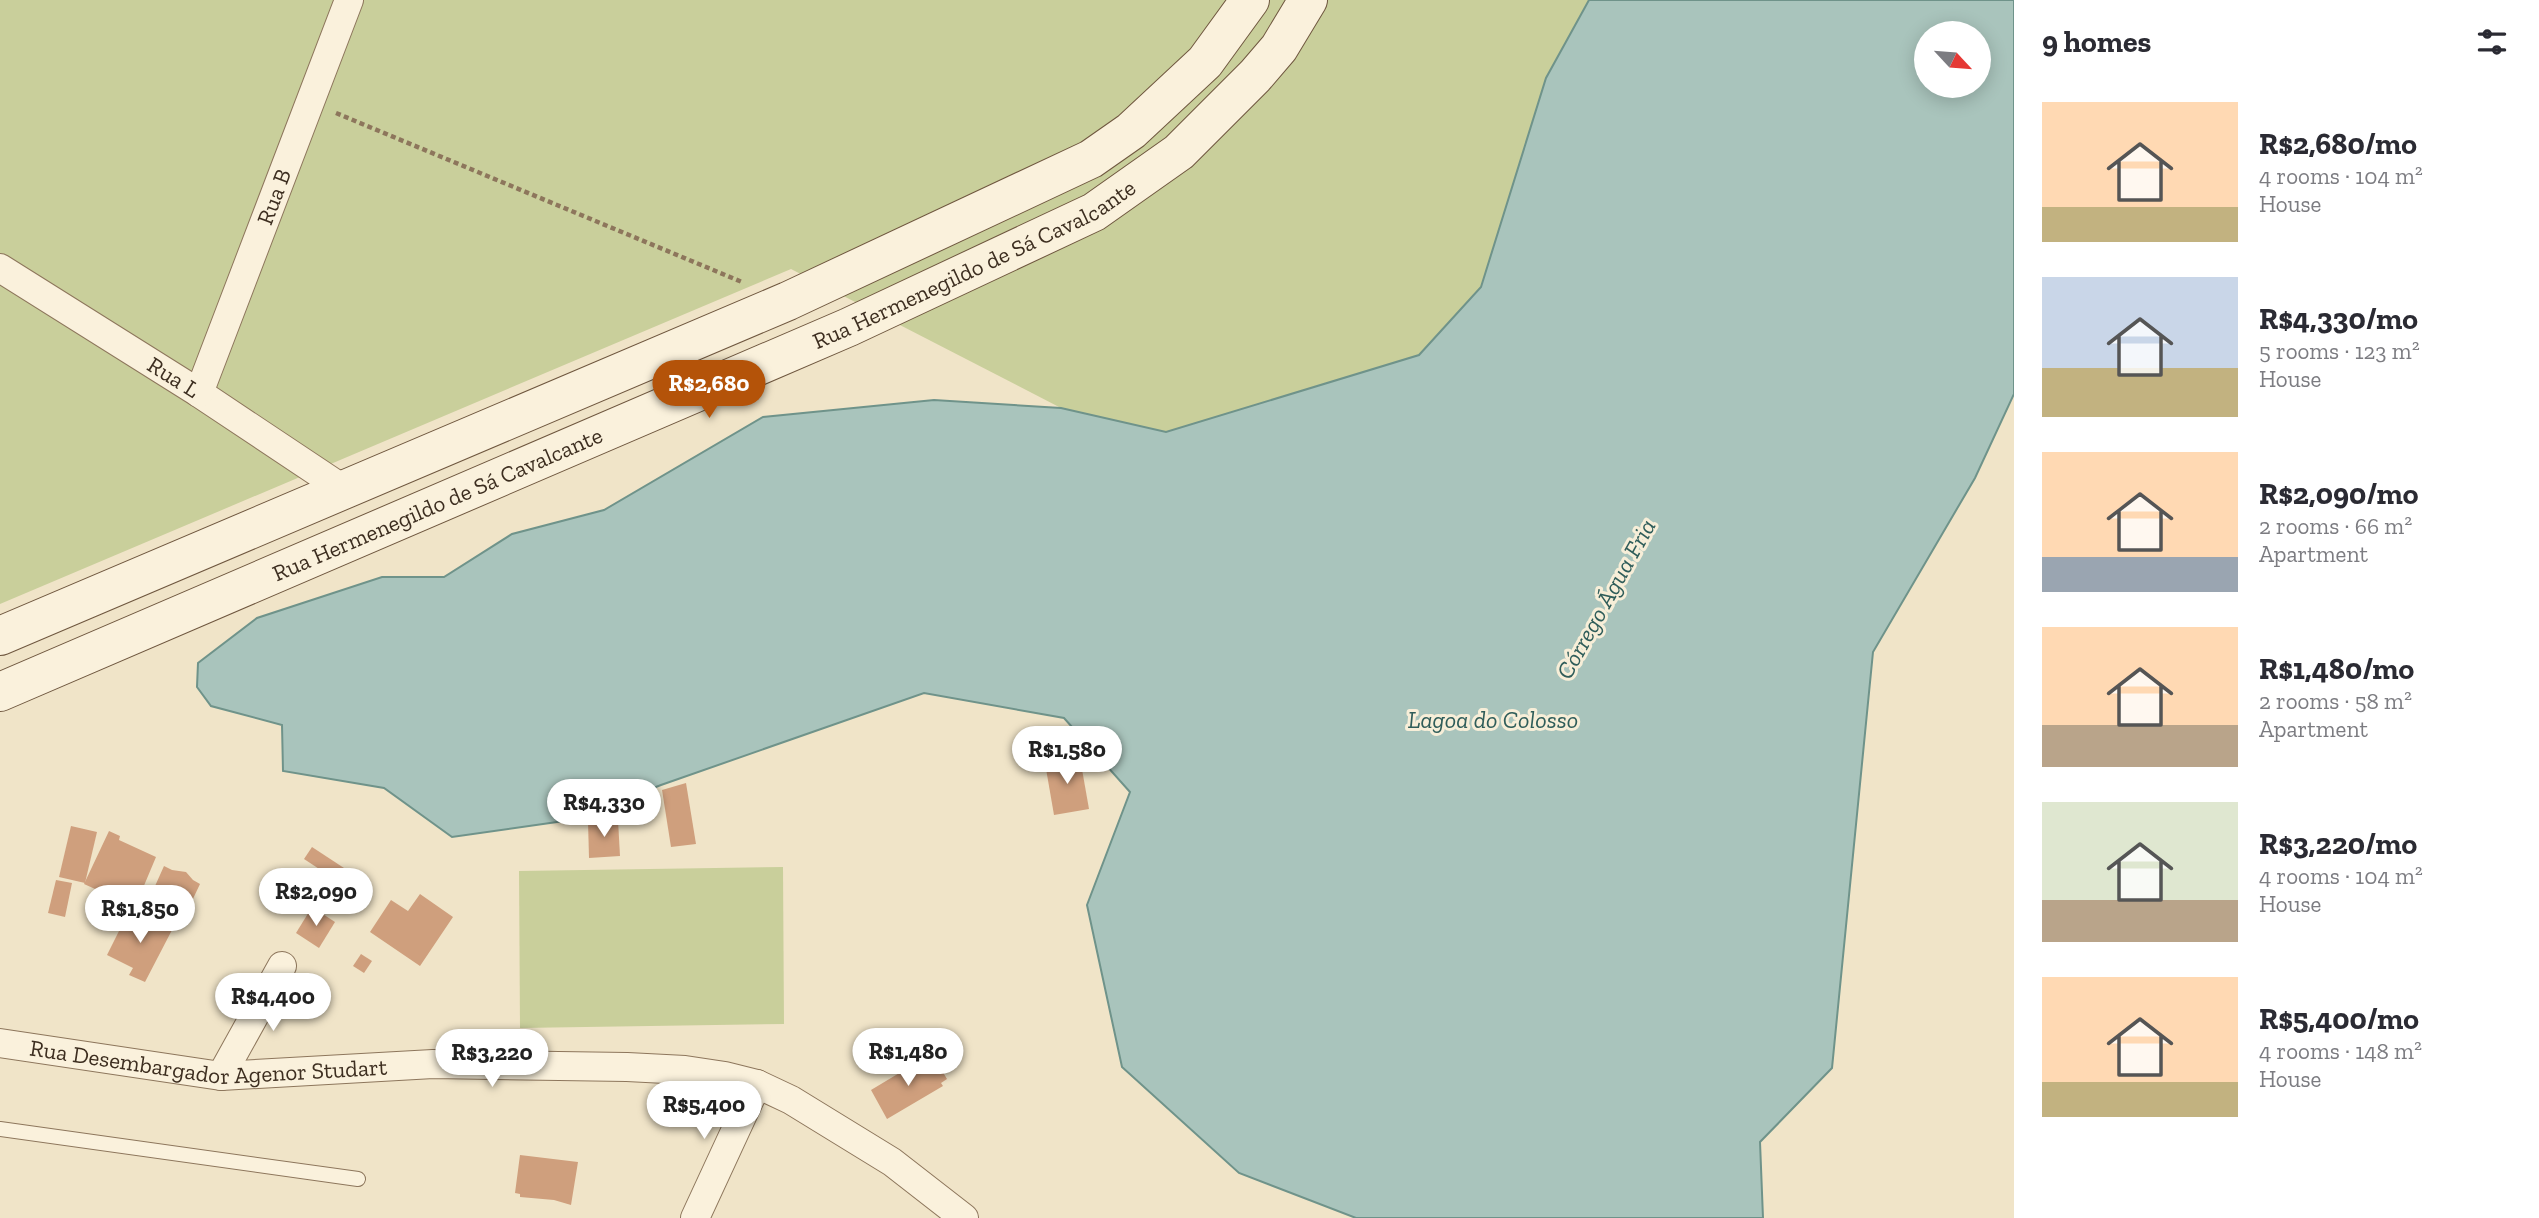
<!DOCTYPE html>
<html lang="en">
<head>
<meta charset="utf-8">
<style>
  body { margin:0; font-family:"Zilla Slab",serif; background:#f2f2f3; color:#2b2b33; height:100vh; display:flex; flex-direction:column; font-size:26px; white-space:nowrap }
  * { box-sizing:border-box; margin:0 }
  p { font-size:23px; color:#7c7c81 }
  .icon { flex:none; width:38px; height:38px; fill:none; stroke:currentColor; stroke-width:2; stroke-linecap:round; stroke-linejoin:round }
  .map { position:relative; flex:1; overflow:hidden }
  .side { display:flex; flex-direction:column; background:#fff; width:525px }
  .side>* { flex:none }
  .needle { width:46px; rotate:116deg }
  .buttons { position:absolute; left:1914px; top:21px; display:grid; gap:14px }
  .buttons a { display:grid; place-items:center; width:77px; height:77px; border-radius:50%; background:#fff; box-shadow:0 4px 18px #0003; font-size:35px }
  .price { position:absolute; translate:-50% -60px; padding:0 16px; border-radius:24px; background:#fff; color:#222; font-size:23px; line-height:46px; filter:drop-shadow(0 2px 4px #0008) }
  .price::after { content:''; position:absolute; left:50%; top:42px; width:21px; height:16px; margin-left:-10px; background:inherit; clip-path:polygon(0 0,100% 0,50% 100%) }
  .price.active { background:#b45309; color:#fff }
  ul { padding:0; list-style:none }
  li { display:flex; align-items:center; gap:21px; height:175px; padding:0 28px }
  li span { display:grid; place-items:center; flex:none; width:196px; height:140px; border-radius:0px; color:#555 }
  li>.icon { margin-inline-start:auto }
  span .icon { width:84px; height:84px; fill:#fffc; stroke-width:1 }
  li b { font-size:30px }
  h2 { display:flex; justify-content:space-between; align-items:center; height:84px; padding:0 28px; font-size:30px }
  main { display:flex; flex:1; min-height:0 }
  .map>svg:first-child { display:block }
  .green { fill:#c9cf9b }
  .water { fill:#a9c4bc; stroke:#6f938a; stroke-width:2; fill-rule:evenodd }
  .building { fill:#cf9f7d }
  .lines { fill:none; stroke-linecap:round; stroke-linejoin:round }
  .lane-casing { stroke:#8d765c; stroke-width:16 }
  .street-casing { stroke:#8d765c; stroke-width:30 }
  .secondary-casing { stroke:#6f573f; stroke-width:40 }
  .path { stroke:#8d765c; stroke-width:4.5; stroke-dasharray:5 3.5; stroke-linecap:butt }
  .lane { stroke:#faf1dc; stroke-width:14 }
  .street { stroke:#faf1dc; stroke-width:28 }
  .secondary { stroke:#faf1dc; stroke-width:38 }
  .labels { text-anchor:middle; stroke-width:6; stroke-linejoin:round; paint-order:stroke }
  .street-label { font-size:23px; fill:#3d2e20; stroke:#f7eed8 }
  .water-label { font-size:24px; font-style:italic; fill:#2f5d5a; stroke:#f7eed8 }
</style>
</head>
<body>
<main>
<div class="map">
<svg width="2014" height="1218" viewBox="0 0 2014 1218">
  <rect width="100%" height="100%" fill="#f0e4c8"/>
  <!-- green -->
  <g class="green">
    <path d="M0 0H1589L1546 78 1481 287 1419 355 1166 432 1061 408 791 269 0 604Z"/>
    <path d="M783 867 784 1024 520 1028 519 871Z"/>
  </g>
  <!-- water -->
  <path class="water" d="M1589 0H2014V394L1975 478 1873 652 1832 1068 1760 1142 1763 1218H1356L1239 1173 1122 1067 1087 905 1130 792 1064 718 924 693 661 785 571 820 452 837 384 788 283 771 282 725 211 706 197 687 198 663 257 618 382 577H444L512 534 604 510 763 417 934 400 1061 408 1166 432 1419 355 1481 287 1546 78ZM1927 33H1979V86H1927Z"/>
  <!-- building -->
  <g class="building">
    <path d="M1080 758 1089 809 1054 815 1045 763Z"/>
    <path d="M686 783 696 844 671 847 662 790Z"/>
    <path d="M618 820 620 856 589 858 588 821Z"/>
    <path d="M71 826 97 832 85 883 59 877Z"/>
    <path d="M109 831 120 836 119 840 156 857 135 907 84 884Z"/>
    <path d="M312 847 344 868 336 880 304 859Z"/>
    <path d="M164 866 172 870 186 872 193 880 200 884 181 924 148 908 153 896 151 895Z"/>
    <path d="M56 880 72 883 65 917 48 913Z"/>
    <path d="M420 894 453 917 420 966 370 932 391 900 408 911Z"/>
    <path d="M312 907 335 922 319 948 296 933Z"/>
    <path d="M133 911 172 930 145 982 129 975 133 968 107 955 122 925 125 926Z"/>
    <path d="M361 954 372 961 364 973 353 966Z"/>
    <path d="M926 1057 935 1072 941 1069 947 1079 941 1083 943 1086 887 1119 871 1090Z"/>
    <path d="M520 1155 578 1162 571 1205 554 1200 520 1197V1194L515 1193Z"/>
  </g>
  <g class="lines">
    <!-- lane casing -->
    <g class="lane-casing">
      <path id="lane" d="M0 1129 358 1179"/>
    </g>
    <!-- street casing -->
    <g class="street-casing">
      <g id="street">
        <path id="s1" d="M0 268 199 393 343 489"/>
        <path id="s2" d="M199 393 349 0"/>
        <path id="s3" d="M0 1043 221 1076 433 1064 627 1067 685 1070 725 1076 757 1084 791 1100 892 1162 964 1218"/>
        <path d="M221 1076 282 966"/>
        <path d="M695 1218 757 1084"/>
      </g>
    </g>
    <!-- secondary casing -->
    <g class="secondary-casing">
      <g id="secondary">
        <path d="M0 636 788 301 1091 159 1131 131 1205 62 1250 0"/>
        <path id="s4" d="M0 692 849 327 1094 212 1179 152 1255 76 1279 48 1308 0"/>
      </g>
    </g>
    <!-- path -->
    <path class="path" d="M336 113 742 282"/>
    <!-- lane -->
    <use href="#lane" class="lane"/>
    <!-- street -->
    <use href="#street" class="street"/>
    <!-- secondary -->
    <use href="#secondary" class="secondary"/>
  </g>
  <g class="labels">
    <!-- street labels -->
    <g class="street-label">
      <text dy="8" stroke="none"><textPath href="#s2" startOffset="210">Rua B</textPath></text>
      <text dy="8" stroke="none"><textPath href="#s4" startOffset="1064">Rua Hermenegildo de Sá Cavalcante</textPath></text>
      <text dy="8" stroke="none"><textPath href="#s1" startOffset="205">Rua L</textPath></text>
      <text dy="8" stroke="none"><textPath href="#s4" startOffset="476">Rua Hermenegildo de Sá Cavalcante</textPath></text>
      <text dy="8" stroke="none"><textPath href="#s3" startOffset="210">Rua Desembargador Agenor Studart</textPath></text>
    </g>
    <!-- water labels -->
    <g class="water-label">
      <text transform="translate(1606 599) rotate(-61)" y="8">Córrego Água Fria</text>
      <text x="1493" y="728">Lagoa do Colosso</text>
    </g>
  </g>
</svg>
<div class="buttons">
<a><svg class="needle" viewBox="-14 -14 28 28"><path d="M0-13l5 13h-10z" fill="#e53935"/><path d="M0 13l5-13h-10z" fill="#7c7c81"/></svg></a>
</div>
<b class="price active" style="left:709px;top:420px">R$2,680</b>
<b class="price" style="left:1067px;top:786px">R$1,580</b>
<b class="price" style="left:604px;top:839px">R$4,330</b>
<b class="price" style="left:316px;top:928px">R$2,090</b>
<b class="price" style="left:140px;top:945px">R$1,850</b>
<b class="price" style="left:273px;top:1033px">R$4,400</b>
<b class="price" style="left:908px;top:1088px">R$1,480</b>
<b class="price" style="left:492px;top:1089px">R$3,220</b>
<b class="price" style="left:704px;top:1141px">R$5,400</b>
</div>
<section class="side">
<h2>9 homes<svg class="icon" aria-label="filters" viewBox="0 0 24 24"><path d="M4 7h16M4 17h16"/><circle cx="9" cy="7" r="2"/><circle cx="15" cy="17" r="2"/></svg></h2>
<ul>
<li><span style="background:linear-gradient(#ffd9b3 75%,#c2b280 0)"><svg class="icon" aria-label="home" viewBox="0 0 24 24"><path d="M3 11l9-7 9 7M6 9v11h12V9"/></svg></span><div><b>R$2,680/mo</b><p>4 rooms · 104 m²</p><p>House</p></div></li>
<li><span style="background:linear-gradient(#c9d6e8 65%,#c2b280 0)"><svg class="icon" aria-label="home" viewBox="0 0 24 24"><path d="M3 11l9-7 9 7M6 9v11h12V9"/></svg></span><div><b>R$4,330/mo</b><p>5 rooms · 123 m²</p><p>House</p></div></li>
<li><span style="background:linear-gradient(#ffd9b3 75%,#9aa5b1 0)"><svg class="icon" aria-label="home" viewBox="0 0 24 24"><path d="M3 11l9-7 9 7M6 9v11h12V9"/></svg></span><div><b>R$2,090/mo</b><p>2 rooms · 66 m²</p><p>Apartment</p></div></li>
<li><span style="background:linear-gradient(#ffd9b3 70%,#b9a48a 0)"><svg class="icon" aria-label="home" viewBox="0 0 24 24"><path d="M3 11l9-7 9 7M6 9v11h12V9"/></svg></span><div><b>R$1,480/mo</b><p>2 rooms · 58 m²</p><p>Apartment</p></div></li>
<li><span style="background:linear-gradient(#dfe7d0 70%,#b9a48a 0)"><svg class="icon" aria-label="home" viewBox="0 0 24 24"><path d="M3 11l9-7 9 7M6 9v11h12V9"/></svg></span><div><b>R$3,220/mo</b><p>4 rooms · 104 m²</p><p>House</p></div></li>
<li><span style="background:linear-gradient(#ffd9b3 75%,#c2b280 0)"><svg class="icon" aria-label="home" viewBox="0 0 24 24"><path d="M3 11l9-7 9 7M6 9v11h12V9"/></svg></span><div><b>R$5,400/mo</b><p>4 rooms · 148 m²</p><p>House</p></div></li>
</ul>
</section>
</main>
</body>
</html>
